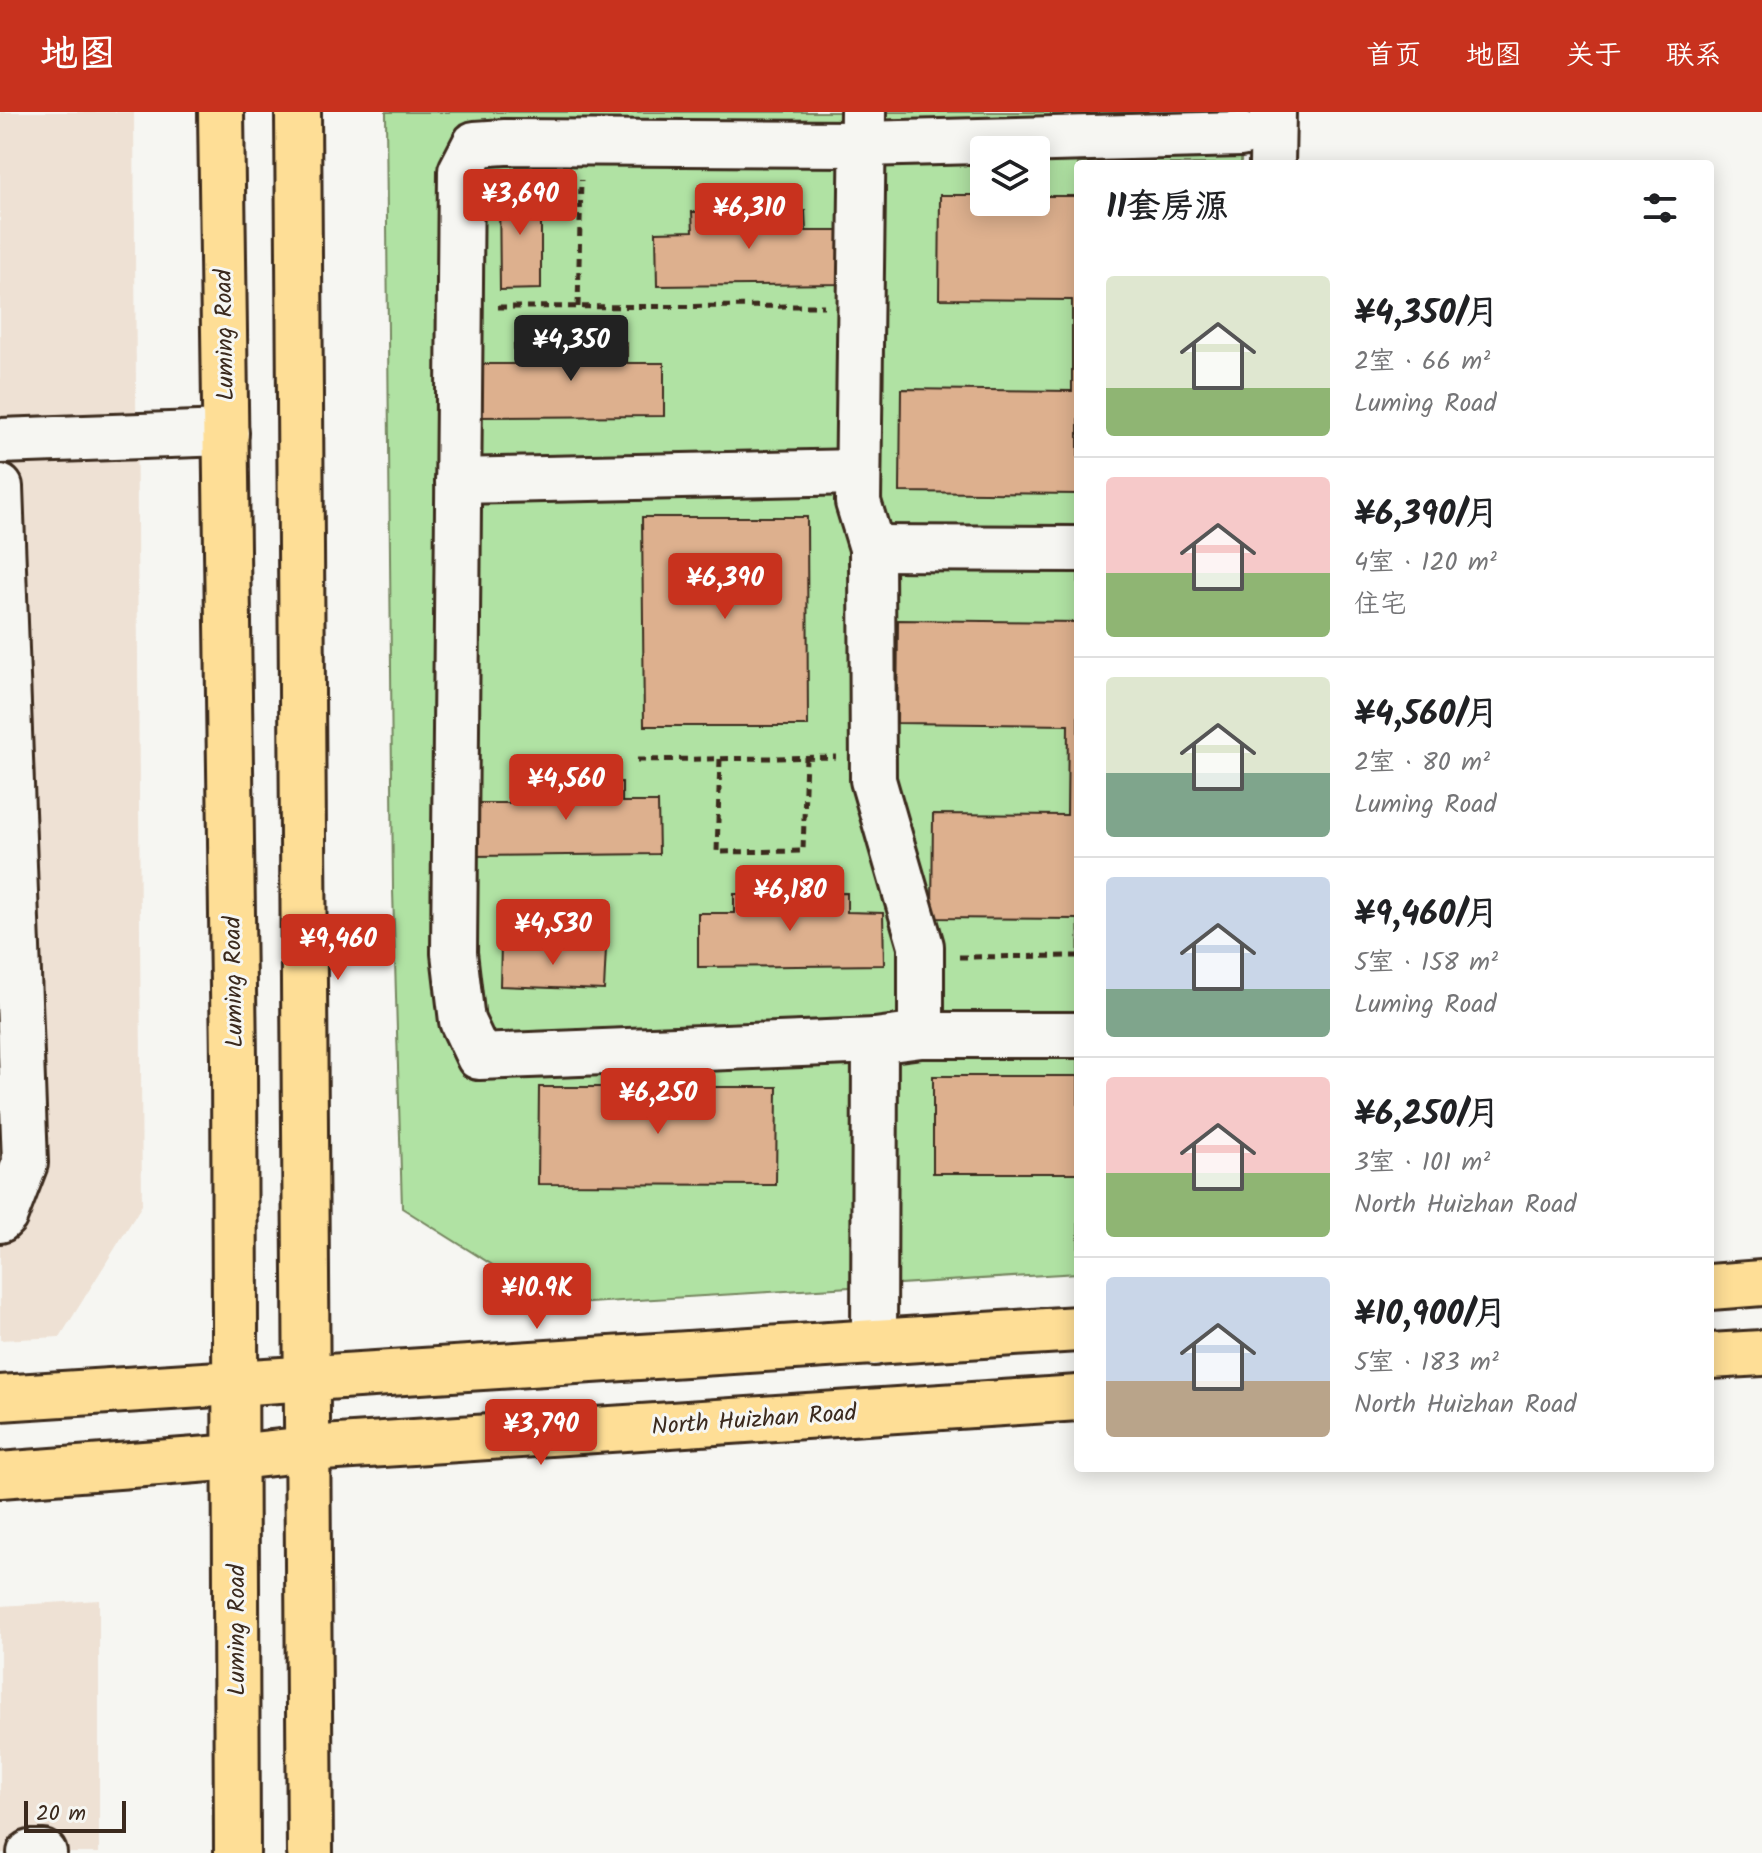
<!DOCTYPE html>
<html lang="zh">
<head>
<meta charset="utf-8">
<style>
  body { margin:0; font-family:Kalam,"LXGW WenKai TC",sans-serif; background:#f2f2f2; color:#202124; height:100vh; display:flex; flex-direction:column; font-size:30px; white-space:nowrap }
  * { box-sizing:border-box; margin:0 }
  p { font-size:26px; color:#757577 }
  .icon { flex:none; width:44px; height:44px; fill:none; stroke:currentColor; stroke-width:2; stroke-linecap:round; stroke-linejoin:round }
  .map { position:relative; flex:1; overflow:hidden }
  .panel { position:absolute; left:1074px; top:48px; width:640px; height:1312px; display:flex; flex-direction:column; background:#fff; border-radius:8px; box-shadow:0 4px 20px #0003 }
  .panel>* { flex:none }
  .tools { position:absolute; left:970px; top:24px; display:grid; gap:16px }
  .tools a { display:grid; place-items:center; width:80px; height:80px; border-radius:8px; background:#fff; box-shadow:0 4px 20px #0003; font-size:40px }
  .scale { position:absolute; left:24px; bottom:20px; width:102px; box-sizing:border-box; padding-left:8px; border:4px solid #3b2a1e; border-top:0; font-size:22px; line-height:28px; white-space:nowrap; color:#3b2a1e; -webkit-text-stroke:6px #f6f6f2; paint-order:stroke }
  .price { position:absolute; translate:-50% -68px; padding:0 18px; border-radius:8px; background:#c8321e; color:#fff; font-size:26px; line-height:52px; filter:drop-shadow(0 2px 4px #0008) }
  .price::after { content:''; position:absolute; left:50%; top:48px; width:24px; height:18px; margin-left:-12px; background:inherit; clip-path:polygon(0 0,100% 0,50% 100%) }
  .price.selected { background:#222; color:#fff }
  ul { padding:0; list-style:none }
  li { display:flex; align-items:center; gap:24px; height:200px; padding:0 32px }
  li+li { border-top:2px solid #e0e0e0 }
  li span { display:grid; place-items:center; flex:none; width:224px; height:160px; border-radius:8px; color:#555 }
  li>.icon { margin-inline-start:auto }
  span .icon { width:96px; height:96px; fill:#fffc; stroke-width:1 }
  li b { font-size:34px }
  h2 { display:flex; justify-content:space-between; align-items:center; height:96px; padding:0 32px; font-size:34px }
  header { display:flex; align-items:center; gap:48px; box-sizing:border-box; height:112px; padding:0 40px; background:#c8321e; color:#fff }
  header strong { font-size:38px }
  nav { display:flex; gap:44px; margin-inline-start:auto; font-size:28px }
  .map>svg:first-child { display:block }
  .built { fill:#eee1d4 }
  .green { fill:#b0e2a3; stroke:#768660; stroke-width:2; fill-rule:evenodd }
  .building { fill:#ddb08e; stroke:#3b2a1e; stroke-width:2 }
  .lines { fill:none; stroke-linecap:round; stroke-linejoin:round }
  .minor-casing { stroke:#3b2a1e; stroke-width:50 }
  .major-casing { stroke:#3b2a1e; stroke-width:50 }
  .path { stroke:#3b2a1e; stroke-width:5; stroke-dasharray:8 6; stroke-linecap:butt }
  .minor { stroke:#f6f6f2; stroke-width:44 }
  .major { stroke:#fede96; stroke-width:44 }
  .labels { text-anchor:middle; stroke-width:6; stroke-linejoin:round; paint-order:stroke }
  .street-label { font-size:24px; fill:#3b2a1e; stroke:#f6f6f2 }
</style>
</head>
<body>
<header>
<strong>地图</strong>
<nav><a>首页</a><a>地图</a><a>关于</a><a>联系</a></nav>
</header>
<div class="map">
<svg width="1762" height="1741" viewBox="0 0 1762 1741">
  <rect width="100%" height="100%" fill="#f6f6f2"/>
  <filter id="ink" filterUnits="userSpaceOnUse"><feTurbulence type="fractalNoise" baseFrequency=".0125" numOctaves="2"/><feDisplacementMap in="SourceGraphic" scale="16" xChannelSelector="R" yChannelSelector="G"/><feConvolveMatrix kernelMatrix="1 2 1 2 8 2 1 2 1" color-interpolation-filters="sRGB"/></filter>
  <g filter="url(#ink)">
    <!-- built -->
    <g class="built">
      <path d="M0 0H134L142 1093 60 1225 0 1228Z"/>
      <path d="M99 1488V1741H0V1494Z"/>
    </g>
    <!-- green -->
    <path class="green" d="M386 0H1242L1241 52H1078V1161L556 1193 402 1096 393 778ZM984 38H1036V90H984Z"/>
    <!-- building -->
    <g class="building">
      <path d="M541 73V177L500 178 499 74Z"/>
      <path d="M940 83H984V90H1036V84H1078V382L900 380 901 277 1072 279V188L939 187Z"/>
      <path d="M805 99 806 119H842L843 172 657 174 656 120 693 119 692 100Z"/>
      <path d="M627 231V251H664V304L479 305 478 252H515L514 232Z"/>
      <path d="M642 405H807L808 614H644Z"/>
      <path d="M898 508 1078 510V807L932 806 933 702 1067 703 1068 613 897 611Z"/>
      <path d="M622 670V690H658L659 742 473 744V691H509V671Z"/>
      <path d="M847 781V800L883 801 884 853 698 855V801H734V782Z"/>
      <path d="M501 832 606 836 604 878 500 874Z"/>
      <rect x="933" y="964" width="145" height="97"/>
      <path d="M539 975H777L776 1073 538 1072Z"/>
    </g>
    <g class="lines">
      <!-- minor casing -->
      <g class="minor-casing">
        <g id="minor">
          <path d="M863 0 858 390 872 436 873 668 921 834V923L875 929 874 1231"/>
          <path d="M1272 52 1273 0"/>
          <path d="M0 329 226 321"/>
          <path d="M458 369 858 360"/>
          <path d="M0 375 25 1051 5 1103 0 1108"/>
          <path d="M872 436 1078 437"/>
          <path d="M921 923H1078"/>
          <path d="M875 929 479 945 462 909 454 841 461 59 475 32 505 30 863 32 1241 22"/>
          <path d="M30 1741H44"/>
        </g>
      </g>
      <!-- major casing -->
      <g class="major-casing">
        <g id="major">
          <path d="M221 0 234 948 237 1741"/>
          <path d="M298 0 310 1741"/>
          <path d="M1710 1175 1762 1171"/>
          <path d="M1710 1244 1762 1241"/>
          <path d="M0 1286 1078 1217"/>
          <path d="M0 1363 236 1345 308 1337 1078 1286"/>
        </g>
      </g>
      <!-- path -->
      <g class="path">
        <path d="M498 195 824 194"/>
        <path d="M578 195 581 68"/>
        <path d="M720 647 717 740 803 739 806 645"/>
        <path d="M637 648 836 645"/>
        <path d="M959 845 1078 844"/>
      </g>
      <!-- minor -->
      <use href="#minor" class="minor"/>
      <!-- major -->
      <use href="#major" class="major"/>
    </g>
  </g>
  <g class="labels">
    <!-- street labels -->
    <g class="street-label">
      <text transform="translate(224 223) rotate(-91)" y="8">Luming Road</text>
      <text transform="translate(233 870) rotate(-91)" y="8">Luming Road</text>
      <text transform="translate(754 1307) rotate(-4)" y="8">North Huizhan Road</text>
      <text transform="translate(236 1518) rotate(-90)" y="8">Luming Road</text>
    </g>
  </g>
</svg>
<div class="tools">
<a><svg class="icon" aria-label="layers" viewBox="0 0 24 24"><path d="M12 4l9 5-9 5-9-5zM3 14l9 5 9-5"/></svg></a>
</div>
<div class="scale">20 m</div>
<b class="price" style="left:520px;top:125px">¥3,690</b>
<b class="price" style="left:749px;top:139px">¥6,310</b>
<b class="price selected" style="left:571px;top:271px">¥4,350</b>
<b class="price" style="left:725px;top:509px">¥6,390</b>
<b class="price" style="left:566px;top:710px">¥4,560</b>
<b class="price" style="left:790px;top:821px">¥6,180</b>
<b class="price" style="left:553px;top:855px">¥4,530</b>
<b class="price" style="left:338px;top:870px">¥9,460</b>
<b class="price" style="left:658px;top:1024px">¥6,250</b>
<b class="price" style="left:537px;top:1219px">¥10.9K</b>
<b class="price" style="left:541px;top:1355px">¥3,790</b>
<section class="panel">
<h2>11套房源<svg class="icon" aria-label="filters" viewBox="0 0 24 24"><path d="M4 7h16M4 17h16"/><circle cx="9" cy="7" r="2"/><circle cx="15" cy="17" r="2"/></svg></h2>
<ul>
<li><span style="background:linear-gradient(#dfe7d0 70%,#8fb573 0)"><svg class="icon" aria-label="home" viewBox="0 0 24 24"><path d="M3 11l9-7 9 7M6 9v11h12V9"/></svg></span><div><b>¥4,350/月</b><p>2室 · 66 m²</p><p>Luming Road</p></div></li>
<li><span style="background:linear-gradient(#f6c9c9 60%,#8fb573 0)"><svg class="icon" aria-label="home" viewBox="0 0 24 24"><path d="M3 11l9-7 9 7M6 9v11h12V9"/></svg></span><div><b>¥6,390/月</b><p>4室 · 120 m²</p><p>住宅</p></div></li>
<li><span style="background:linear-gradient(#dfe7d0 60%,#7fa58c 0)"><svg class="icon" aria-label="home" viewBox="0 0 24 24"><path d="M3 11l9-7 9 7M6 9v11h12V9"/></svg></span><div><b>¥4,560/月</b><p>2室 · 80 m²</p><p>Luming Road</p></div></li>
<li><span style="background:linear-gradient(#c9d6e8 70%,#7fa58c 0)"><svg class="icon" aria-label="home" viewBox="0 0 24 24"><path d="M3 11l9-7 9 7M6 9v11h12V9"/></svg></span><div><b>¥9,460/月</b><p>5室 · 158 m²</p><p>Luming Road</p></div></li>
<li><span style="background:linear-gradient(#f6c9c9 60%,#8fb573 0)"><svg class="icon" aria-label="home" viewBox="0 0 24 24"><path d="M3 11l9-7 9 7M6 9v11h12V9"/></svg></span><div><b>¥6,250/月</b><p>3室 · 101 m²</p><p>North Huizhan Road</p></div></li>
<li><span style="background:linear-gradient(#c9d6e8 65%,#b9a48a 0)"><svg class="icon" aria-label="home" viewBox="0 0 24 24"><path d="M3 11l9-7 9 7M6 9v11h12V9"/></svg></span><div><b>¥10,900/月</b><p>5室 · 183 m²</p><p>North Huizhan Road</p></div></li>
</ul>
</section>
</div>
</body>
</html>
